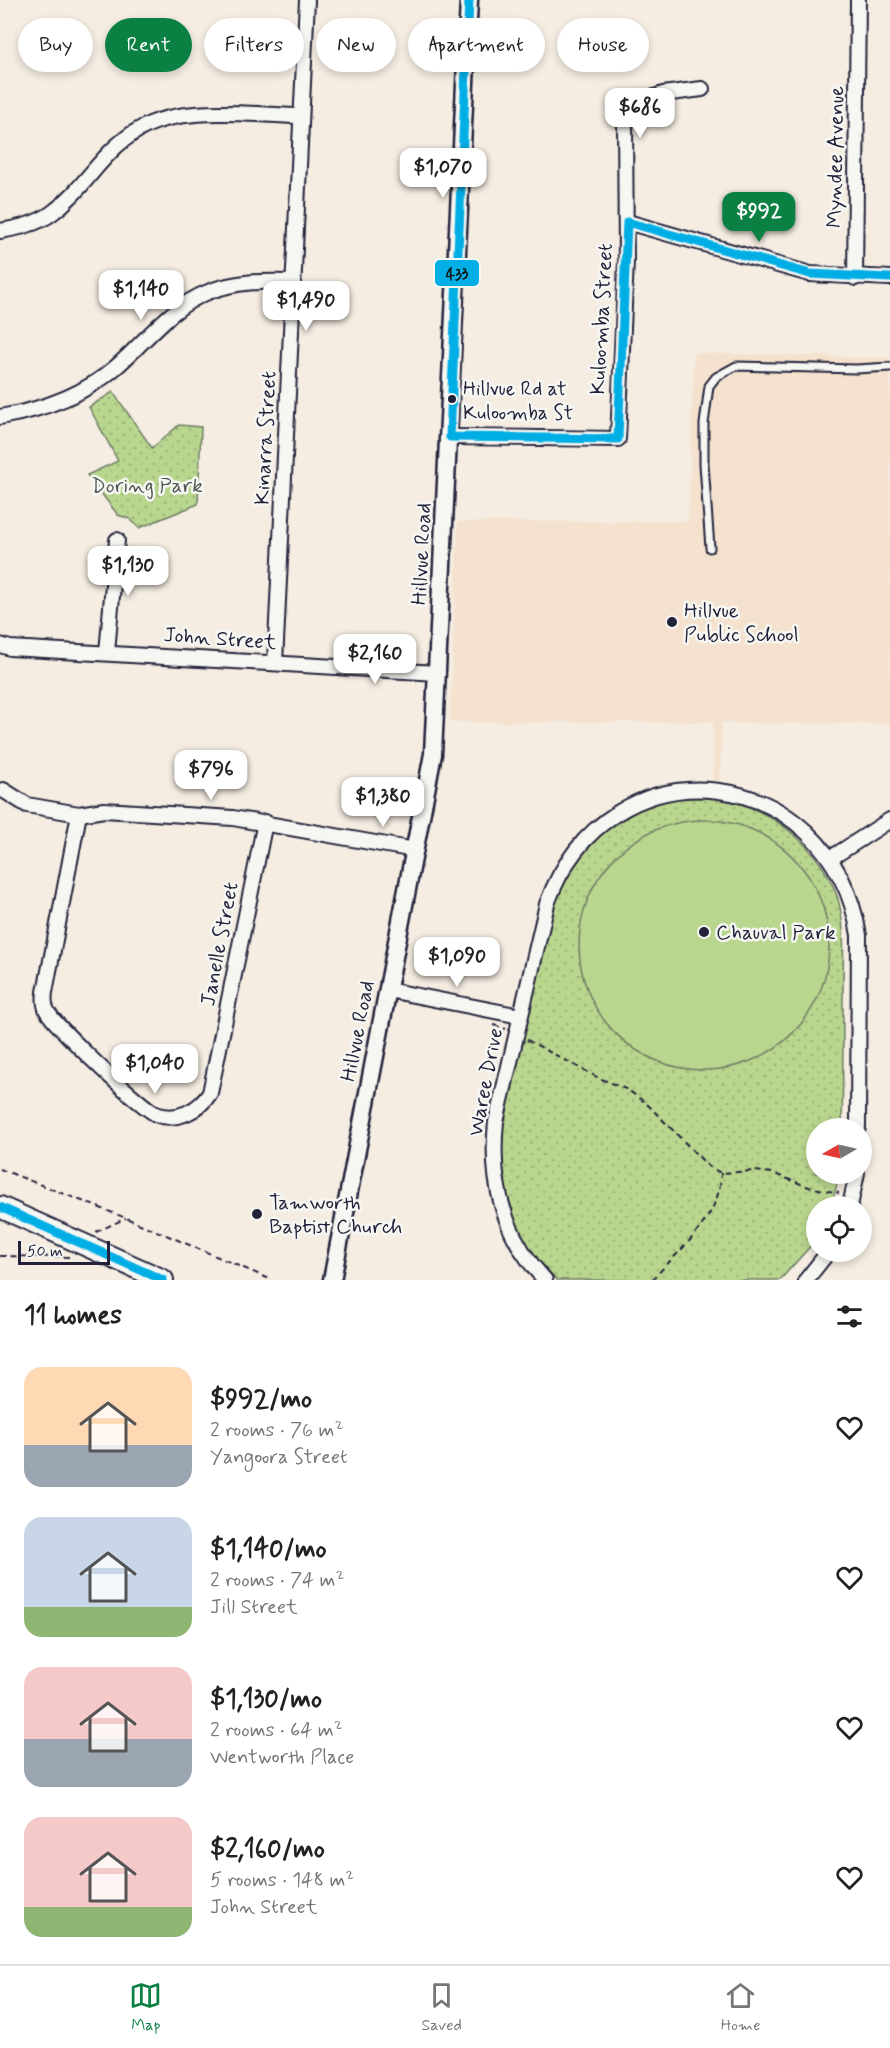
<!DOCTYPE html>
<html lang="en">
<head>
<meta charset="utf-8">
<style>
  body { margin:0; font-family:Mynerve,sans-serif; background:#f6f6f6; color:#222; height:100vh; display:flex; flex-direction:column; font-size:22px; white-space:nowrap }
  * { box-sizing:border-box; margin:0 }
  p { font-size:20px; color:#767676 }
  .icon { flex:none; width:33px; height:33px; fill:none; stroke:currentColor; stroke-width:2; stroke-linecap:round; stroke-linejoin:round }
  .map { position:relative; height:1280px; overflow:hidden }
  .panel { display:flex; flex-direction:column; background:#fff; flex:1 }
  .panel>* { flex:none }
  .top-card { position:absolute; left:18px; top:18px; width:855px; height:54px; display:flex; gap:12px }
  .needle { width:39px; rotate:261deg }
  .buttons { position:absolute; left:806px; top:1118px; display:grid; gap:12px }
  .buttons a { display:grid; place-items:center; width:66px; height:66px; border-radius:50%; background:#fff; box-shadow:0 3px 9px #0003; font-size:30px }
  .scale { position:absolute; left:18px; bottom:15px; width:92px; box-sizing:border-box; padding-left:6px; border:3px solid #22223b; border-top:0; font-size:16px; line-height:21px; white-space:nowrap; color:#22223b; -webkit-text-stroke:4px #f6f6f2; paint-order:stroke }
  .price { position:absolute; translate:-50% -51px; padding:0 14px; border-radius:12px; background:#fff; color:#222; font-size:20px; line-height:39px; filter:drop-shadow(0 2px 3px #0008) }
  .price::after { content:''; position:absolute; left:50%; top:36px; width:18px; height:14px; margin-left:-9px; background:inherit; clip-path:polygon(0 0,100% 0,50% 100%) }
  .price.selected { background:#0b8043; color:#fff }
  ul { padding:0; list-style:none }
  li { display:flex; align-items:center; gap:18px; height:150px; padding:0 24px }
  li span { display:grid; place-items:center; flex:none; width:168px; height:120px; border-radius:18px; color:#555 }
  li>.icon { margin-inline-start:auto }
  span .icon { width:72px; height:72px; fill:#fffc; stroke-width:1 }
  li b { font-size:26px }
  h2 { display:flex; justify-content:space-between; align-items:center; height:72px; padding:0 24px; font-size:26px }
  .tag { padding:0 21px; border-radius:27px; background:#fff; box-shadow:0 3px 9px #0003; font-size:21px; line-height:54px }
  .tag.selected { background:#0b8043; color:#fff }
  .menu { display:flex; justify-content:space-around; align-items:center; height:84px; border-top:2px solid #e0e0e0; background:#fff; font-size:16px; color:#767676 }
  .menu a { display:grid; justify-items:center; gap:3px }
  .menu .selected { color:#0b8043 }
  .map>svg:first-child { display:block }
  .built { fill:#f4e2ce }
  .park { fill:url(#park-dots); stroke:#6e7c64; stroke-width:1.5 }
  .garden { fill:#b9d68e; stroke:#6e7c64; stroke-width:1.5 }
  .lines { fill:none; stroke-linecap:round; stroke-linejoin:round }
  .service-casing { stroke:#22223b; stroke-width:11 }
  .minor-casing { stroke:#22223b; stroke-width:18 }
  .tertiary-casing { stroke:#22223b; stroke-width:21 }
  .secondary-casing { stroke:#22223b; stroke-width:24 }
  .path { stroke:#22223b; stroke-width:2; stroke-dasharray:6 4.5; stroke-linecap:butt }
  .service { stroke:#f6f6f2; stroke-width:7 }
  .minor { stroke:#f6f6f2; stroke-width:14 }
  .tertiary { stroke:#f6f6f2; stroke-width:16 }
  .secondary { stroke:#f6f6f2; stroke-width:20 }
  .bus-1-casing { stroke:#f6f6f2; stroke-width:14 }
  .bus-2-casing { stroke:#f6f6f2; stroke-width:14 }
  .bus-1 { stroke:#02aee6; stroke-width:9 }
  .bus-2 { stroke:#02aee6; stroke-width:9 }
  .bus-dot { fill:#22223b; stroke:#f6f6f2; stroke-width:2 }
  .labels { text-anchor:middle; stroke-width:5; stroke-linejoin:round; paint-order:stroke }
  .bus-label { font-size:20px; fill:#22223b; stroke:#f6f6f2; text-anchor:start }
  .street-label { font-size:21px; fill:#22223b; stroke:#f6f6f2 }
  .park-label { font-size:21px; fill:#4f5854; stroke:#f6f6f2 }
  .poi-label { font-size:21px; fill:#22223b; stroke:#f6f6f2; text-anchor:start }
  .line-badge { stroke:#f6f6f2; stroke-width:2 }
  .pale-badge-label { font-size:16px; text-anchor:middle; font-weight:bold; fill:#111 }
</style>
</head>
<body>
<div class="map">
<svg width="890" height="1280" viewBox="0 0 890 1280">
  <defs>
    <pattern id="park-dots" width="8" height="8" patternUnits="userSpaceOnUse" patternTransform="scale(1.5)"><rect width="8" height="8" fill="#b9d68e"/><path d="M2 2h.1M6 6h.1" fill="none" stroke="#9fb77b" stroke-width="1.8" stroke-linecap="round"/></pattern>
  </defs>
  <rect width="100%" height="100%" fill="#f5ede2"/>
  <filter id="ink" filterUnits="userSpaceOnUse"><feTurbulence type="fractalNoise" baseFrequency=".0167" numOctaves="2"/><feDisplacementMap in="SourceGraphic" scale="12" xChannelSelector="R" yChannelSelector="G"/><feConvolveMatrix kernelMatrix="1 2 1 2 8 2 1 2 1" color-interpolation-filters="sRGB"/></filter>
  <g filter="url(#ink)">
    <!-- built -->
    <path class="built" d="M694 353 890 358V724L722 723 720 780H713V722H450L458 522 688 521Z"/>
    <!-- park -->
    <g class="park">
      <path d="M113 392 152 448 179 425 201 427 198 504 139 528 130 519 118 515 87 475 118 461 89 407Z"/>
      <path d="M679 798C691 798 704 797 715 798 769 806 819 845 837 896 846 924 843 958 843 987 843 1034 843 1081 842 1128H816V1173H840L832 1203 831 1206H816V1240L780 1280H557L521 1243 504 1204 498 1121 537 950 567 863 613 821 650 804Z"/>
    </g>
    <!-- garden -->
    <circle class="garden" cx="704" cy="945" r="125"/>
    <g class="lines">
      <!-- service casing -->
      <g class="service-casing">
        <path id="service" d="M710 548 704 464V424L709 386 716 377 736 366 856 369 890 367"/>
      </g>
      <!-- minor casing -->
      <g class="minor-casing">
        <g id="minor">
          <path d="M627 222 810 274 890 278"/>
          <path d="M0 231C18 228 37 224 52 213 89 186 104 144 150 124 191 106 257 115 301 116"/>
          <path d="M855 278 858 0"/>
          <path d="M0 417C41 410 84 395 116 367 146 341 170 307 208 292 236 281 263 281 293 282"/>
          <path d="M450 437 618 439 626 261 625 119 637 103 663 94 702 89"/>
          <path d="M0 645 10 648 438 673"/>
          <path d="M107 652 117 540"/>
          <path d="M275 663 307 0"/>
          <path d="M3 790 27 805 79 814 104 810 233 818 415 850"/>
          <path d="M79 814 45 992C44 999 44 1005 47 1011 55 1026 143 1110 158 1115 179 1121 199 1110 210 1093L265 822"/>
          <path d="M831 858 890 820"/>
          <path d="M388 990 520 1016"/>
          <path d="M850 1206 857 1173"/>
          <path d="M545 1280C503 1236 490 1181 496 1122L547 904C608 735 831 760 859 935L858 1128"/>
          <path d="M806 1280 829 1251"/>
        </g>
      </g>
      <!-- tertiary casing -->
      <g class="tertiary-casing">
        <path id="tertiary" d="M332 1280 433 754 469 0"/>
      </g>
      <!-- secondary casing -->
      <g class="secondary-casing">
        <path id="secondary" d="M0 1207 163 1280"/>
      </g>
      <!-- path -->
      <g class="path">
        <path d="M494 1025 506 1029"/>
        <path d="M527 1040 599 1078 628 1090 646 1103 709 1167 721 1173 755 1171 772 1173 809 1187 839 1193"/>
        <path d="M0 1169 126 1218 272 1280"/>
        <path d="M96 1232 126 1218"/>
        <path d="M0 1256 72 1257"/>
        <path d="M652 1280C680 1249 721 1218 721 1173"/>
      </g>
      <!-- service -->
      <use href="#service" class="service"/>
      <!-- minor -->
      <use href="#minor" class="minor"/>
      <!-- tertiary -->
      <use href="#tertiary" class="tertiary"/>
      <!-- secondary -->
      <use href="#secondary" class="secondary"/>
      <!-- bus-1 casing -->
      <g class="bus-1-casing">
        <path id="bus-1" d="M469 0 450 437 618 439 627 222 810 274 890 278"/>
      </g>
      <!-- bus-2 casing -->
      <g class="bus-2-casing">
        <path id="bus-2" d="M0 1207 163 1280"/>
      </g>
      <!-- bus-1 -->
      <use href="#bus-1" class="bus-1"/>
      <!-- bus-2 -->
      <use href="#bus-2" class="bus-2"/>
    </g>
  </g>
  <!-- markers -->
  <g class="bus-dot">
    <circle cx="452" cy="399" r="5"/>
    <circle cx="672" cy="622" r="6"/>
    <circle cx="704" cy="932" r="6"/>
    <circle cx="257" cy="1214" r="6"/>
  </g>
  <g class="labels">
    <!-- bus labels -->
    <g class="bus-label">
      <text x="463" y="395">Hillvue Rd at<tspan x="463" dy="24">Kuloomba St</tspan></text>
    </g>
    <!-- street labels -->
    <g class="street-label">
      <text transform="translate(835 157) rotate(-89)" y="7">Myndee Avenue</text>
      <text transform="translate(601 319) rotate(-87)" y="7">Kuloomba Street</text>
      <text transform="translate(265 438) rotate(-87)" y="7">Kinarra Street</text>
      <text transform="translate(421 554) rotate(-87)" y="7">Hillvue Road</text>
      <text transform="translate(220 638) rotate(4)" y="7">John Street</text>
      <text transform="translate(219 944) rotate(-79)" y="7">Janelle Street</text>
      <text transform="translate(357 1031) rotate(-79)" y="7">Hillvue Road</text>
      <text transform="translate(485 1082) rotate(-79)" y="7">Waree Drive</text>
    </g>
    <!-- park labels -->
    <g class="park-label">
      <text x="147" y="492">Doring Park</text>
    </g>
    <!-- poi labels -->
    <g class="poi-label">
      <text x="684" y="617">Hillvue<tspan x="684" dy="24">Public School</tspan></text>
      <text x="716" y="939">Chauval Park</text>
      <text x="269" y="1209">Tamworth<tspan x="269" dy="24">Baptist Church</tspan></text>
    </g>
  </g>
  <rect class="line-badge" x="434" y="259" width="46" height="28" rx="6" fill="#02aee6"/>
  <g class="pale-badge-label">
    <text x="457" y="279">433</text>
  </g>
</svg>
<div class="buttons">
<a><svg class="needle" viewBox="-14 -14 28 28"><path d="M0-13l5 13h-10z" fill="#e53935"/><path d="M0 13l5-13h-10z" fill="#767676"/></svg></a>
<a><svg class="icon" aria-label="locate" viewBox="0 0 24 24"><circle cx="12" cy="12" r="6"/><path d="M12 2v4M12 18v4M2 12h4M18 12h4"/></svg></a>
</div>
<div class="scale">50 m</div>
<b class="price" style="left:640px;top:139px">$686</b>
<b class="price" style="left:443px;top:199px">$1,070</b>
<b class="price selected" style="left:759px;top:243px">$992</b>
<b class="price" style="left:141px;top:321px">$1,140</b>
<b class="price" style="left:306px;top:332px">$1,490</b>
<b class="price" style="left:128px;top:597px">$1,130</b>
<b class="price" style="left:375px;top:685px">$2,160</b>
<b class="price" style="left:211px;top:801px">$796</b>
<b class="price" style="left:383px;top:828px">$1,380</b>
<b class="price" style="left:457px;top:988px">$1,090</b>
<b class="price" style="left:155px;top:1095px">$1,040</b>
<div class="top-card">
<a class="tag">Buy</a>
<a class="tag selected">Rent</a>
<a class="tag">Filters</a>
<a class="tag">New</a>
<a class="tag">Apartment</a>
<a class="tag">House</a>
</div>
</div>
<section class="panel">
<h2>11 homes<svg class="icon" aria-label="filters" viewBox="0 0 24 24"><path d="M4 7h16M4 17h16"/><circle cx="9" cy="7" r="2"/><circle cx="15" cy="17" r="2"/></svg></h2>
<ul>
<li><span style="background:linear-gradient(#ffd9b3 65%,#9aa5b1 0)"><svg class="icon" aria-label="home" viewBox="0 0 24 24"><path d="M3 11l9-7 9 7M6 9v11h12V9"/></svg></span><div><b>$992/mo</b><p>2 rooms · 76 m²</p><p>Yangoora Street</p></div><svg class="icon" aria-label="heart" viewBox="0 0 24 24"><path d="M12 20l-8-8c-3-5 5-10 8-4 3-6 11-1 8 4z"/></svg></li>
<li><span style="background:linear-gradient(#c9d6e8 75%,#8fb573 0)"><svg class="icon" aria-label="home" viewBox="0 0 24 24"><path d="M3 11l9-7 9 7M6 9v11h12V9"/></svg></span><div><b>$1,140/mo</b><p>2 rooms · 74 m²</p><p>Jill Street</p></div><svg class="icon" aria-label="heart" viewBox="0 0 24 24"><path d="M12 20l-8-8c-3-5 5-10 8-4 3-6 11-1 8 4z"/></svg></li>
<li><span style="background:linear-gradient(#f6c9c9 60%,#9aa5b1 0)"><svg class="icon" aria-label="home" viewBox="0 0 24 24"><path d="M3 11l9-7 9 7M6 9v11h12V9"/></svg></span><div><b>$1,130/mo</b><p>2 rooms · 64 m²</p><p>Wentworth Place</p></div><svg class="icon" aria-label="heart" viewBox="0 0 24 24"><path d="M12 20l-8-8c-3-5 5-10 8-4 3-6 11-1 8 4z"/></svg></li>
<li><span style="background:linear-gradient(#f6c9c9 75%,#8fb573 0)"><svg class="icon" aria-label="home" viewBox="0 0 24 24"><path d="M3 11l9-7 9 7M6 9v11h12V9"/></svg></span><div><b>$2,160/mo</b><p>5 rooms · 148 m²</p><p>John Street</p></div><svg class="icon" aria-label="heart" viewBox="0 0 24 24"><path d="M12 20l-8-8c-3-5 5-10 8-4 3-6 11-1 8 4z"/></svg></li>
</ul>
</section>
<nav class="menu">
<a class="selected"><svg class="icon" aria-label="map" viewBox="0 0 24 24"><path d="M3 6l6-2 6 2 6-2v14l-6 2-6-2-6 2zM9 4v14M15 6v14"/></svg>Map</a>
<a><svg class="icon" aria-label="saved" viewBox="0 0 24 24"><path d="M7 4h10v16l-5-4-5 4z"/></svg>Saved</a>
<a><svg class="icon" aria-label="home" viewBox="0 0 24 24"><path d="M3 11l9-7 9 7M6 9v11h12V9"/></svg>Home</a>
</nav>
</body>
</html>
